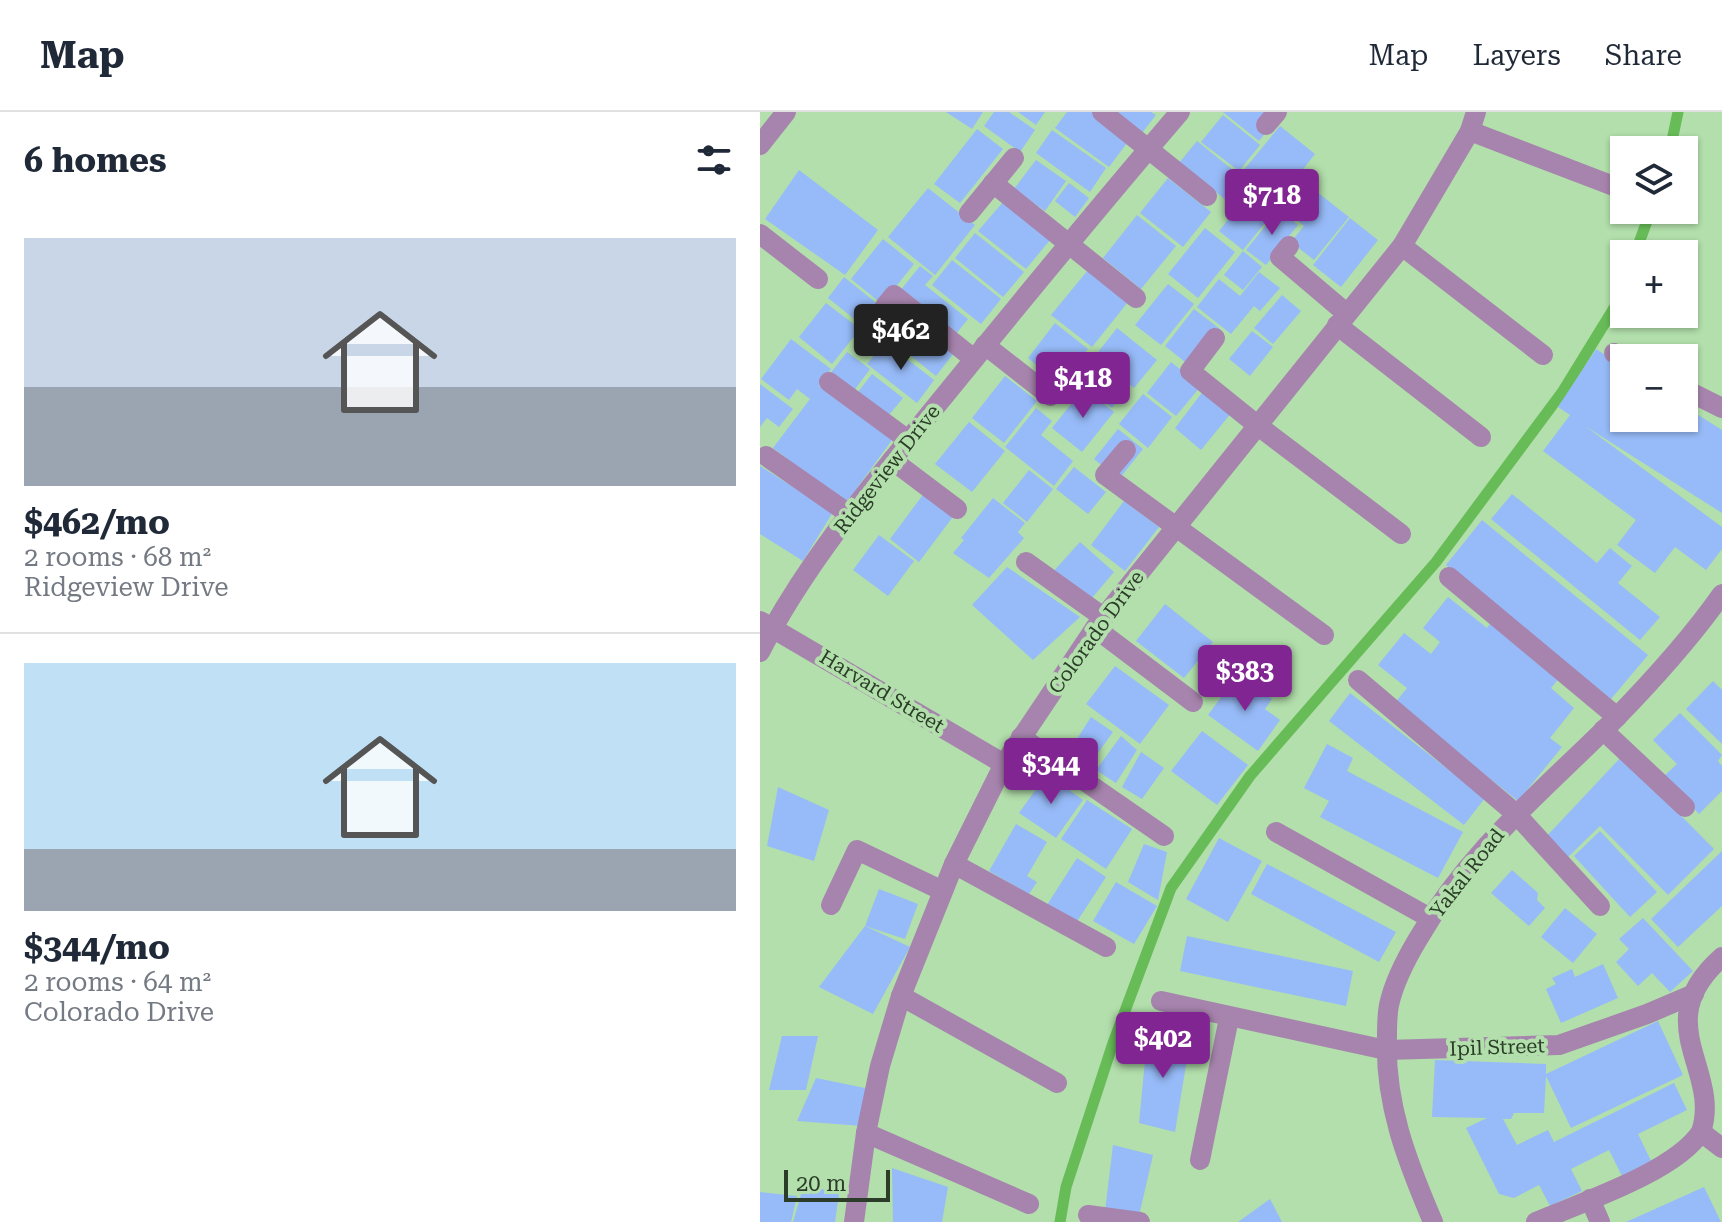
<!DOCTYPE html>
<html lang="en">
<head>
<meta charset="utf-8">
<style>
  body { margin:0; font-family:"Roboto Serif",serif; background:#f2f2f3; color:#1f2937; height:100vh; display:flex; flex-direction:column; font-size:30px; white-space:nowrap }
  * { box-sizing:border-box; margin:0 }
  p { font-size:26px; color:#747a83 }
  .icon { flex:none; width:44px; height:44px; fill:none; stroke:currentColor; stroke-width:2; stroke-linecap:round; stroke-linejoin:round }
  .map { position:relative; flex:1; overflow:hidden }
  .panel { display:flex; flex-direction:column; background:#fff; width:760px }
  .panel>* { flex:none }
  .controls { position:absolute; left:850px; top:24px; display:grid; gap:16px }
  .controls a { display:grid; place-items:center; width:88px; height:88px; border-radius:0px; background:#fff; box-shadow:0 2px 6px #0004; font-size:40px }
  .scale { position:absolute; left:24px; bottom:20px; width:106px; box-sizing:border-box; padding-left:8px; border:4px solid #2b3d28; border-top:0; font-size:22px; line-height:28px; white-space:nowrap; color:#2b3d28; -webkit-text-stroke:6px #b2dfab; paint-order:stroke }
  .price { position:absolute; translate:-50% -68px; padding:0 18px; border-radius:8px; background:#802591; color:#fff; font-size:26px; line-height:52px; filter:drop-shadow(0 2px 4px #0008) }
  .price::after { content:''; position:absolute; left:50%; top:48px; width:24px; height:18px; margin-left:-12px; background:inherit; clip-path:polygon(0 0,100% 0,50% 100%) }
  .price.active { background:#222; color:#fff }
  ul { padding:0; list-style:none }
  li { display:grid; align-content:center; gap:16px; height:424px; padding:0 24px }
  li+li { border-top:2px solid #e0e1e3 }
  li span { display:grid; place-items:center; height:248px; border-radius:0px; color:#555 }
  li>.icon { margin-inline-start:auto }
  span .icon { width:144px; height:144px; fill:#fffc; stroke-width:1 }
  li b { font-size:34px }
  h2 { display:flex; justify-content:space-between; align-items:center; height:96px; padding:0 24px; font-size:34px }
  header { display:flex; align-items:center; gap:48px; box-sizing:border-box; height:112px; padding:0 40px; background:#fff; border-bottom:2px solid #e0e1e3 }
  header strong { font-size:38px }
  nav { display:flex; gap:44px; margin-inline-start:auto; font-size:28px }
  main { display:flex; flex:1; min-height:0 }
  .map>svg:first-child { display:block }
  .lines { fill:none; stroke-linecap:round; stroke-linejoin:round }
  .stream { stroke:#67bc58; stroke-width:11 }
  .building { fill:#97bbf8 }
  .minor { stroke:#a784ad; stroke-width:20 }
  .labels { text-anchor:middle; stroke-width:8; stroke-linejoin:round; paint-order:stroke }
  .street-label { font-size:20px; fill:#2b3d28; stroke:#b2dfab }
</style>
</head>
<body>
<header>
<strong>Map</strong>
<nav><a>Map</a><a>Layers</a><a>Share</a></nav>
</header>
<main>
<section class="panel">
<h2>6 homes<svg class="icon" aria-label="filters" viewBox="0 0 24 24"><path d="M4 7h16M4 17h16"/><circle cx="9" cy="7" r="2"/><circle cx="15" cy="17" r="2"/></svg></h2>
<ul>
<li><span style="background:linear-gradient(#c9d6e8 60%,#9aa5b1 0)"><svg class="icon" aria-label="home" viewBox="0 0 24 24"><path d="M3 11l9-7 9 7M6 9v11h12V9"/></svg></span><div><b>$462/mo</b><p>2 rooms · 68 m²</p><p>Ridgeview Drive</p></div></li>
<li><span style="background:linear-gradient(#bfe0f5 75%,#9aa5b1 0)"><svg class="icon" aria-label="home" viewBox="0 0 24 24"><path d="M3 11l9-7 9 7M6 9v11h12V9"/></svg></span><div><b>$344/mo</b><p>2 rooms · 64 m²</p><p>Colorado Drive</p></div></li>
</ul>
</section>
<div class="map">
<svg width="962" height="1110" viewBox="0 0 962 1110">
  <rect width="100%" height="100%" fill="#b2dfab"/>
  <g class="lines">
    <!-- stream -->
    <g class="stream">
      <path d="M910 38 918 0"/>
      <path d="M875 142 891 98"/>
      <path d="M300 1110 306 1075 353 931 411 776 490 664 676 450 803 279 859 188 864 173"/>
    </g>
  </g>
  <!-- building -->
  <g class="building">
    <path d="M186 0H223L212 17Z"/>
    <path d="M234 0H249L275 18 260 40 224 14Z"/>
    <path d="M258 0H285L276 13Z"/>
    <path d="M307 0H332L370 27 349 55 295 16Z"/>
    <path d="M345 0H391L396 3 378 26Z"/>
    <path d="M463 0H522L499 29Z"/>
    <path d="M463 3 500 33 479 59 441 30Z"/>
    <path d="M520 14 555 42 518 89 482 60Z"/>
    <path d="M217 17 243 37 200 91 174 72Z"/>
    <path d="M292 18 346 56 330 80 276 41Z"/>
    <path d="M437 29 484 67 467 89 419 51Z"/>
    <path d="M276 48 306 69 285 99 254 77Z"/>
    <path d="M39 58 118 118 85 163 5 107Z"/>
    <path d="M408 66 451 100 423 135 380 101Z"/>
    <path d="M539 66 589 105 554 148 531 130 544 114 517 92Z"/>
    <path d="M309 71 329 86 315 105 295 89Z"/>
    <path d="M168 76 215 113 175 163 128 125Z"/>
    <path d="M493 76 518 95 483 138 459 119Z"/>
    <path d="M243 90 290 128 266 157 218 119Z"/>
    <path d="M519 97 538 113 506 153 486 138Z"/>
    <path d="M377 103 416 134 381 177 343 146Z"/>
    <path d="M590 106 618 128 581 175 553 153Z"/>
    <path d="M445 116 475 140 438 186 408 162Z"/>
    <path d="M215 121 264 160 243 185 195 146Z"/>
    <path d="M123 127 154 152 122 192 91 167Z"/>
    <path d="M483 139 502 155 483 178 464 163Z"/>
    <path d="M192 148 241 187 221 212 172 173Z"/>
    <path d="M160 154 173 164 165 173 208 207 191 228 136 184Z"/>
    <path d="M328 158 368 190 332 235 291 203Z"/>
    <path d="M499 160 520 176 500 199 494 194 471 222 437 195 459 167 480 184Z"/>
    <path d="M84 165 134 205 117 225 68 186Z"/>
    <path d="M408 172 434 192 401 233 375 213Z"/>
    <path d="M522 183 541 199 513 232 494 216Z"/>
    <path d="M66 191 100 217 72 252 39 225Z"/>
    <path d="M434 197 460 217 430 254 405 234Z"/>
    <path d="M147 198 197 237 176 264 126 224Z"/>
    <path d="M295 211 328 237 299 272 268 246Z"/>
    <path d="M357 216 397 248 374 276 335 244Z"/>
    <path d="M492 219 513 235 490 264 469 247Z"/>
    <path d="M31 227 71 257 59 274 132 328 86 391 13 336 50 287 37 277 29 288 1 267Z"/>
    <path d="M125 230 174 268 157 291 107 252Z"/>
    <path d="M836 237 864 255V306H924V294L962 318V401L825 314 962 415V437L946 458 915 435 895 461 857 433 876 408 783 339 810 303 798 295Z"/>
    <path d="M87 240 110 257 93 280 69 263Z"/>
    <path d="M332 245 369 275 352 296 314 266Z"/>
    <path d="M411 250 441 274 416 304 387 281Z"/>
    <path d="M112 262 143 286 129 303 98 280Z"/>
    <path d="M245 264 277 289 244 331 212 306Z"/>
    <path d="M0 272 33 297 19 315 7 306 0 315Z"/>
    <path d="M324 276 354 300 322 340 292 316Z"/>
    <path d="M444 278 472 300 441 338 415 316Z"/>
    <path d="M383 282 412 305 388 336 359 312Z"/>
    <path d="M276 296 292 309 281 323 313 349 294 374 245 335Z"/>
    <path d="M209 310 245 339 212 380 175 352Z"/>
    <path d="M358 317 383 337 359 367 334 347Z"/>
    <path d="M0 354 73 400 43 449 0 422Z"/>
    <path d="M314 355 346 380 328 402 296 377Z"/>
    <path d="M269 358 293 377 267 410 243 391Z"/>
    <path d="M165 380 195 402 159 450 130 427Z"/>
    <path d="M752 382 837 451 850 436 872 454 858 471 900 505 880 528 731 407Z"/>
    <path d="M233 386 265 411 258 420 264 426 229 466 193 441 204 428 201 426Z"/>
    <path d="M364 389 399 415 365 459 331 433Z"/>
    <path d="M722 408 888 543 851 587 686 453Z"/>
    <path d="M119 423 154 449 128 484 93 458Z"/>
    <path d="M320 430 354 460 332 486 292 461Z"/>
    <path d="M247 455 320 505 273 548 212 493Z"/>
    <path d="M688 485 727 516 732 509 801 564 791 576 814 596 790 626 802 635 758 689 635 591 647 576 618 553 644 521 671 542 680 530 663 516Z"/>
    <path d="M405 492 453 530 424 566 376 529Z"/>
    <path d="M355 554 409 593 380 632 326 592Z"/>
    <path d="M478 562 512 587 505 597 520 608 498 639 448 603Z"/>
    <path d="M953 569 962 578V632L926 597Z"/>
    <path d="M590 581 725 686 704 713 569 609Z"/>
    <path d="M920 601 962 643 958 649 962 654V679L939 702 903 665 917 652 893 628Z"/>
    <path d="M331 605 353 620 328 655 308 641Z"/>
    <path d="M442 619 488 653 457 693 411 659Z"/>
    <path d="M361 624 377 638 356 671 336 658Z"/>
    <path d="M567 632 593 646 587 659 703 720 678 766 560 705 569 689 544 676Z"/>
    <path d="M381 640 404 656 382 687 362 675Z"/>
    <path d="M862 644 954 737 908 783 840 714 805 748 785 726Z"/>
    <path d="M287 662 323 688 296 726 259 701Z"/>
    <path d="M18 675 69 698 54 749 7 734Z"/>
    <path d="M327 688 372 717 346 757 301 727Z"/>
    <path d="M256 712 287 730 267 764 277 770 269 782 229 759Z"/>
    <path d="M840 719 897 780 870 805 814 744Z"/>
    <path d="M459 726 502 749 468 810 426 787Z"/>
    <path d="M384 732 407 740 398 788 368 770Z"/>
    <path d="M962 739V794L918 835 891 807Z"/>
    <path d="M317 746 346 765 316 811 287 793Z"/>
    <path d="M507 752 636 820 619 850 491 782Z"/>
    <path d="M752 758 778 781 777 788 785 796 769 814 731 781Z"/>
    <path d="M356 770 397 794 374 832 333 809Z"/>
    <path d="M119 777 158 792 145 827 105 814Z"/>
    <path d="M805 796 837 822 813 851 781 825Z"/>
    <path d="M883 806 933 859 910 880 892 861 878 874 856 850 869 837 859 827Z"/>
    <path d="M105 814 150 835 113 902 59 875Z"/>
    <path d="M427 824 593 859 586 894 420 859Z"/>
    <path d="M843 852 858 886 801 911 786 877 796 872 792 866 812 857 815 865Z"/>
    <path d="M898 909 923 963 811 1016 786 964 784 1001H754L751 1007H743L757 1033 788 1018 794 1030 914 971 927 998 878 1022 891 1049 862 1064 849 1038 811 1057 822 1079 790 1094 779 1073 754 1086 739 1082 706 1016 727 1006 672 1005 675 948 786 952V962Z"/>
    <path d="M388 917 430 929 415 1020 379 1011Z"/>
    <path d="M22 924H58L46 978H9Z"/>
    <path d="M56 966 110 977 102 1014 37 1009Z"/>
    <path d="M353 1033 393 1043 379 1104 345 1099Z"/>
    <path d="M132 1056 188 1075 182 1110H133Z"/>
    <path d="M44 1072 79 1082 75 1110H33Z"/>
    <path d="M944 1075 961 1110H866Z"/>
    <path d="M0 1080 37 1084 31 1110H0Z"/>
    <path d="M510 1087 522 1110H478Z"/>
  </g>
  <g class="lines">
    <!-- minor -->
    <g class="minor">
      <path d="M342 0 447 84"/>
      <path d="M506 13 517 0"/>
      <path d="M710 19 864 78"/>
      <path d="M0 33 26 0"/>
      <path d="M233 71 376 186"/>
      <path d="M209 101 254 46"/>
      <path d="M0 122 58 167"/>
      <path d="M529 134 520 145 586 201"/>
      <path d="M642 134 783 243"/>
      <path d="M125 194 134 183 214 247"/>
      <path d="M577 213 721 325"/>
      <path d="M455 226 430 259 497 313 641 422"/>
      <path d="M225 233 290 284"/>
      <path d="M854 241 864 246"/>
      <path d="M69 270 148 328"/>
      <path d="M924 277 962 296"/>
      <path d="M366 338 345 363 564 523"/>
      <path d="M6 344 89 402"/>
      <path d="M132 348 197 397"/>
      <path d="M266 450 343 505"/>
      <path d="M689 465 857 605"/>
      <path d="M0 509 244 652"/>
      <path d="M335 516 433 590"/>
      <path d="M0 540C45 452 110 375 172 299 254 198 336 98 420 0"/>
      <path d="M598 568 755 701 840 794"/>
      <path d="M843 618 925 695"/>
      <path d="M261 625 404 724"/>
      <path d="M516 720 670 806"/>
      <path d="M194 752 346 835"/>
      <path d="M71 793 97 738 183 779"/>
      <path d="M141 884 297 971"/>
      <path d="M401 889 626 938 799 933 887 902 934 882"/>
      <path d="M941 1020 962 1036"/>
      <path d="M106 1021 269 1092"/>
      <path d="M440 1048 469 906"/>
      <path d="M830 1087 840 1110"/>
      <path d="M328 1103 380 1110"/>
      <path d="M94 1110 106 1021 120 954 141 884 194 752 244 652 335 516 642 134 710 19 716 0"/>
      <path d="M673 1110C647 1049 624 991 627 923 627 914 627 903 629 893 634 870 646 847 658 827 710 737 784 678 856 606 894 567 931 526 962 482"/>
      <path d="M776 1110C820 1091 915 1060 941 1020 962 958 887 911 962 845"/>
    </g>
  </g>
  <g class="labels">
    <!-- street labels -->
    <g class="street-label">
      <text transform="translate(127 357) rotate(-52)" y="7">Ridgeview Drive</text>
      <text transform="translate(336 520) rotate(-54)" y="7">Colorado Drive</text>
      <text transform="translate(122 579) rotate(31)" y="7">Harvard Street</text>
      <text transform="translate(707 761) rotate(-52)" y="7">Yakal Road</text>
      <text transform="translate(737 935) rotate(-2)" y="7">Ipil Street</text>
    </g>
  </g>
</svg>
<div class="controls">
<a><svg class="icon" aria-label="layers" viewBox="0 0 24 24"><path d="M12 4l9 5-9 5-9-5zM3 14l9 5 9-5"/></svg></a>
<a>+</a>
<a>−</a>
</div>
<div class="scale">20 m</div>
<b class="price" style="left:512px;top:125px">$718</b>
<b class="price active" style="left:141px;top:260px">$462</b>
<b class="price" style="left:323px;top:308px">$418</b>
<b class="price" style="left:485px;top:601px">$383</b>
<b class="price" style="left:291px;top:694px">$344</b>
<b class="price" style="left:403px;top:968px">$402</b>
</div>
</main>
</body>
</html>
